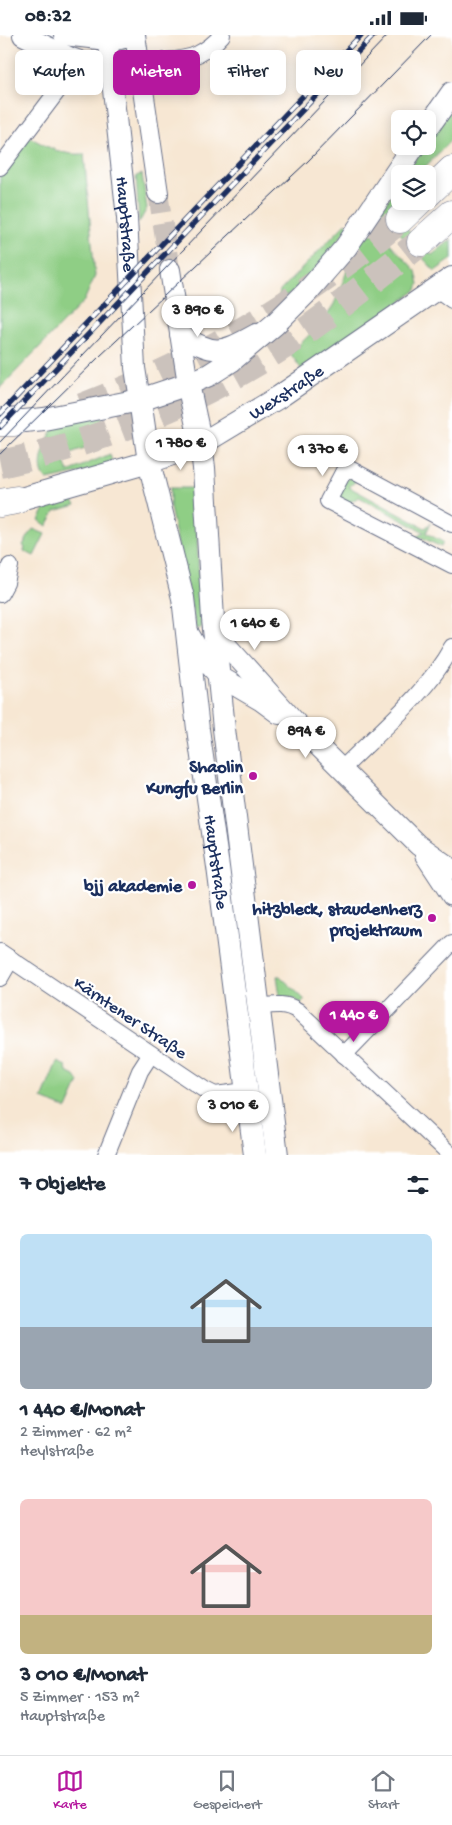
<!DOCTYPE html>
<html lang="de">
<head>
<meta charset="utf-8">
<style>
  body { margin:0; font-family:"Gochi Hand",sans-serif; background:#f2f2f3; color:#1f2937; height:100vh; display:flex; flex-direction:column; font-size:19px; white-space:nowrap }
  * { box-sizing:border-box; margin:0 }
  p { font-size:16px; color:#747a83 }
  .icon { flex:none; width:28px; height:28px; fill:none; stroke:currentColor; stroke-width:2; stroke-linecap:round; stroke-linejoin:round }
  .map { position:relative; height:1120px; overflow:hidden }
  .side { display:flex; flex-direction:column; background:#fff; flex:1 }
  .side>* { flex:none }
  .guide { position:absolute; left:15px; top:15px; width:422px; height:45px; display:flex; gap:10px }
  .controls { position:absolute; left:391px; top:75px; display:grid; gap:10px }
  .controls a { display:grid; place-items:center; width:45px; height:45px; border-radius:8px; background:#fff; box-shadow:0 2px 12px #0003; font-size:25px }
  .price { position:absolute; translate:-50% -42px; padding:0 11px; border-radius:18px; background:#fff; color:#222; font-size:16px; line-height:32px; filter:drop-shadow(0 1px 2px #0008) }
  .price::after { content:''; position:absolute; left:50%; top:30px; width:15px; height:11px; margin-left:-8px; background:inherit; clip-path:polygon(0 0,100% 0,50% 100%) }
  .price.selected { background:#b5179e; color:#fff }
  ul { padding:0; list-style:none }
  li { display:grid; align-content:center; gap:10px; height:265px; padding:0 20px }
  li span { display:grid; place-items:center; height:155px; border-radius:8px; color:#555 }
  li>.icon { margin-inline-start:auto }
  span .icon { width:90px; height:90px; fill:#fffc; stroke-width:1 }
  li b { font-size:21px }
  h2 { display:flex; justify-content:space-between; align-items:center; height:60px; padding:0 20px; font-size:21px }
  .chip { padding:0 18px; border-radius:8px; background:#fff; box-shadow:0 2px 12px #0003; font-size:18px; line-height:45px }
  .chip.selected { background:#b5179e; color:#fff }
  .status { display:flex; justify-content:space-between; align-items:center; height:35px; padding:0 25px; background:#fff; direction:ltr }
  .status svg { height:14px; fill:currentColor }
  .dock { display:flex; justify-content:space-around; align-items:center; height:70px; border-top:1px solid #e0e1e3; background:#fff; font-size:14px; color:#747a83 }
  .dock a { display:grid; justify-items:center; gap:2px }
  .dock .selected { color:#b5179e }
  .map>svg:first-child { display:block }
  .green { fill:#8fce85; stroke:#557e72 }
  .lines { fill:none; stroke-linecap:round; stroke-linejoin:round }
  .tertiary-tunnel { stroke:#cbc2bc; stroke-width:20; stroke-dasharray:20 10; stroke-linecap:butt }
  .motorway-tunnel { stroke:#cbc2bc; stroke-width:28; stroke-dasharray:28 14; stroke-linecap:butt }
  .minor-casing { stroke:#686f87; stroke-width:18 }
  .tertiary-casing { stroke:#686f87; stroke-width:22 }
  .secondary-casing { stroke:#686f87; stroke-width:24 }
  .motorway-casing { stroke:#686f87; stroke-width:29 }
  .minor { stroke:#fff; stroke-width:16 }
  .tertiary { stroke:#fff; stroke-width:20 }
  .secondary { stroke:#fff; stroke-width:22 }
  .motorway { stroke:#fff; stroke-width:28 }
  .tram { stroke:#1b2f5e; stroke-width:1 }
  .rail-casing { stroke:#1b2f5e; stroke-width:5.5 }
  .rail { stroke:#fff; stroke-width:4; stroke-dasharray:11; stroke-linecap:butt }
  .poi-dot { fill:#b5179e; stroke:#fff; stroke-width:2 }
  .labels { text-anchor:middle; stroke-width:4.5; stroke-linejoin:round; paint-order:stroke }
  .street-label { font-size:18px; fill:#1b2f5e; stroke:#fff }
  .poi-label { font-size:18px; font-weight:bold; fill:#1b2f5e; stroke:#fff; text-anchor:end }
</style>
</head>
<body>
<div class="status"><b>08:32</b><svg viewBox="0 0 49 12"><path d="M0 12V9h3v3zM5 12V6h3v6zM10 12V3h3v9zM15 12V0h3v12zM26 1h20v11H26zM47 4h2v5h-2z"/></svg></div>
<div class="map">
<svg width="452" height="1120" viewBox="0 0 452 1120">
  <rect width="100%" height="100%" fill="#fff"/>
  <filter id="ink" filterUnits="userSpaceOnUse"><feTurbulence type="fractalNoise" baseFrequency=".02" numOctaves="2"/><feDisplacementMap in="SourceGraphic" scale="10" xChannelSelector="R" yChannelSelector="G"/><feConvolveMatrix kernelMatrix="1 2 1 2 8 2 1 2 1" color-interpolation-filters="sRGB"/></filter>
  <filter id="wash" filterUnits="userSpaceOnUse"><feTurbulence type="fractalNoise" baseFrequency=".0096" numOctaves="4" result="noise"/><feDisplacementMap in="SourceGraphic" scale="20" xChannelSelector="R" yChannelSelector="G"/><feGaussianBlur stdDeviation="1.12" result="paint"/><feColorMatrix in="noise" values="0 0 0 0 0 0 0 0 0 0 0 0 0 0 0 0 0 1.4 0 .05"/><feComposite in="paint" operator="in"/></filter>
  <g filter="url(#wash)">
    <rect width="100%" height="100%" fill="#f7e7d3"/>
    <!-- green -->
    <g class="green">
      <path d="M452 73V104L418 139H406L424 111H428V106Z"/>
      <path d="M29 102C48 112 62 121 84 119L95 241 84 266 0 353V141Z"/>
      <path d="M142 139 147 173 139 188 136 141Z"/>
      <path d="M400 147V158L388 174 432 220 452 204V224L435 236 380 177Z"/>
      <path d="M346 188 349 191 326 222 290 260 279 263 280 256Z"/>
      <path d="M376 199 384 202 416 236 419 249 417 255 302 335 290 318C304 305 319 292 330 276 341 260 353 207 368 200 370 200 374 199 376 199Z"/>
      <path d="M102 379 104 406 62 421 68 437 110 419 113 431 47 445C34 432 46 410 52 395L56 390Z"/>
      <path d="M347 443 358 444 349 452 425 493 431 488 426 498 443 507 441 512 421 502 415 505 413 504 424 497 359 462 347 469 340 465 338 461Z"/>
      <path d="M170 453H195L201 593 196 594 170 473Z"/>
      <path d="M72 465 76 470 55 476 47 491 39 485 46 472Z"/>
      <path d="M33 494 45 499 34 521 24 516 25 513 23 510Z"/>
      <path d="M277 941H280L305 965 301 968 293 963 280 961Z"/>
      <path d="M57 1027 66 1031 67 1037 75 1041 79 1047 67 1074 42 1064Z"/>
    </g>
  </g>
  <g filter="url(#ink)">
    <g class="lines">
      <!-- tertiary-tunnel -->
      <path class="tertiary-tunnel" d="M158 158 170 235"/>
      <!-- motorway-tunnel -->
      <g class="motorway-tunnel">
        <path d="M82 372C200 327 304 266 400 184"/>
        <path d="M0 429C109 406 216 358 307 295 346 267 383 237 421 207"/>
      </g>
      <!-- minor casing -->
      <g class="minor-casing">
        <g id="minor">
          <path d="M110 28C131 28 180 28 198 19 208 14 215 8 222 0"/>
          <path d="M0 132 65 46 71 23"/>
          <path d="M437 254 452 265"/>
          <path d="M452 489 346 432 328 466 452 530"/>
          <path d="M0 559 6 548 10 531"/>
          <path d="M342 734C379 697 427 658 452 612"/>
          <path d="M0 917 205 1055 215 1060 246 1056"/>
          <path d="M0 943 11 924"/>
          <path d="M258 972C273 970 285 967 298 976L451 1120"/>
          <path d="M344 1020 452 908"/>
          <path d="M106 1120 140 1036 151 1019"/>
        </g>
      </g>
      <!-- tertiary casing -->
      <g class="tertiary-casing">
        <g id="tertiary">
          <path d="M23 0 71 23 83 27 110 28"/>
          <path d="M64 0 107 5 121 4"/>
          <path id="s1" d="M107 0 127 183 135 333 140 365"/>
          <path d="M135 0 158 158"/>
          <path d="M170 235 188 349"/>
          <path d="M180 299C214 320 220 319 256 299"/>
          <path d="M214 589 228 612 308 701 418 810 452 834"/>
          <path d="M188 597 203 623 219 641 260 665 279 679"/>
          <path d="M425 820 452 861"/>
        </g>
      </g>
      <!-- secondary casing -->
      <g class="secondary-casing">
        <g id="secondary">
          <path d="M428 92 452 58"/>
          <path d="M188 349 201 409 204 433 213 584 224 694 277 1120"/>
          <path id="s2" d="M140 365 149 427 183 563 198 694 218 832 255 1120"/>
          <path d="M14 387 44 384 140 365 188 349 209 340 231 326 275 289 307 257 346 212 414 111"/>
          <path id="s3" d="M17 465 149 427 201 409 279 362 452 243"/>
        </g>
      </g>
      <!-- motorway casing -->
      <g class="motorway-casing">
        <g id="motorway">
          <path d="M428 158 452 135"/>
          <path d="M400 184 419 166"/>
          <path d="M421 207 452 179"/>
          <path d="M0 387H14"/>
          <path d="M0 468 17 465"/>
        </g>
      </g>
      <!-- minor -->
      <use href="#minor" class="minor"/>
      <!-- tertiary -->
      <use href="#tertiary" class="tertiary"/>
      <!-- secondary -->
      <use href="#secondary" class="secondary"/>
      <!-- motorway -->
      <use href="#motorway" class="motorway"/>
      <!-- tram -->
      <g class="tram">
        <path d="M0 407 388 0"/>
        <path d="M0 419 100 321 308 126 431 0"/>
      </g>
      <!-- rail casing -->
      <g class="rail-casing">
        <g id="rail">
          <path d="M0 379 361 0"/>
          <path d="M0 392 374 0"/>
        </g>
      </g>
      <!-- rail -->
      <use href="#rail" class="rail"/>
    </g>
  </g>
  <!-- markers -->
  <g class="poi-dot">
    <circle cx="253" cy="741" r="5"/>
    <circle cx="192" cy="850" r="5"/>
    <circle cx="432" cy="883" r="5"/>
  </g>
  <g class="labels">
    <!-- street labels -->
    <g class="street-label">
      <text dy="6" stroke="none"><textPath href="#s1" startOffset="190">Hauptstraße</textPath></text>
      <text dy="6" stroke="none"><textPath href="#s3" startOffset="292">Wexstraße</textPath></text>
      <text dy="6" stroke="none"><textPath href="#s2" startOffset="469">Hauptstraße</textPath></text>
      <text transform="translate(131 982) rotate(34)" y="6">Kärntener Straße</text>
    </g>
    <!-- poi labels -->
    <g class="poi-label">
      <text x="243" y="737">Shaolin<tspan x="243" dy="21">Kungfu Berlin</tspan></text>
      <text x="182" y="856">bjj akademie</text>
      <text x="422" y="879">hitzbleck, staudenherz<tspan x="422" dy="21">projektraum</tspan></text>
    </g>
  </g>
</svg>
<div class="controls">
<a><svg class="icon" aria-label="locate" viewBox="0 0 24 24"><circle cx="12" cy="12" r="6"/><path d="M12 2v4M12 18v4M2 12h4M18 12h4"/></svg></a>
<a><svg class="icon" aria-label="layers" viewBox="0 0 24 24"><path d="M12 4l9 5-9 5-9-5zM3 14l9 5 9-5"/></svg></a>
</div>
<b class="price" style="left:198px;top:303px">3 890 €</b>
<b class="price" style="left:181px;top:436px">1 780 €</b>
<b class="price" style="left:323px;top:442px">1 370 €</b>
<b class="price" style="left:255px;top:616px">1 640 €</b>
<b class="price" style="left:306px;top:724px">894 €</b>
<b class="price selected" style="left:354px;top:1008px">1 440 €</b>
<b class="price" style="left:233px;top:1098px">3 010 €</b>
<div class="guide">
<a class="chip">Kaufen</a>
<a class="chip selected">Mieten</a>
<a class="chip">Filter</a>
<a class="chip">Neu</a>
</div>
</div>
<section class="side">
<h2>7 Objekte<svg class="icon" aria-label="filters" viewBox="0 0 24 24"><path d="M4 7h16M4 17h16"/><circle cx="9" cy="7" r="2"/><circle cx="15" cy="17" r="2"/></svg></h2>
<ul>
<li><span style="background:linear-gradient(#bfe0f5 60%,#9aa5b1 0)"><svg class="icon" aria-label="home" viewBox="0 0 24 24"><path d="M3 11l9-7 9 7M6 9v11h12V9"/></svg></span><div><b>1 440 €/Monat</b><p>2 Zimmer · 62 m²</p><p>Heylstraße</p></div></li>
<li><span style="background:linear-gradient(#f6c9c9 75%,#c2b280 0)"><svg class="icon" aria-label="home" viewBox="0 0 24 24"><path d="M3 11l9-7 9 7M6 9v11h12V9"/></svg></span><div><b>3 010 €/Monat</b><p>5 Zimmer · 153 m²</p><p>Hauptstraße</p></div></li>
</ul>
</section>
<nav class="dock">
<a class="selected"><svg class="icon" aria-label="map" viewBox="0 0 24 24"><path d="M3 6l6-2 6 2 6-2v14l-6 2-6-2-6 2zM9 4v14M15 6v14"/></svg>Karte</a>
<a><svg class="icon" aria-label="saved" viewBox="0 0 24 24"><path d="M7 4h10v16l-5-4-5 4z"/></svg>Gespeichert</a>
<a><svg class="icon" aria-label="home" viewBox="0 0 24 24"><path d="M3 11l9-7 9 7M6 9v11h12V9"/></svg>Start</a>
</nav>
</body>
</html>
